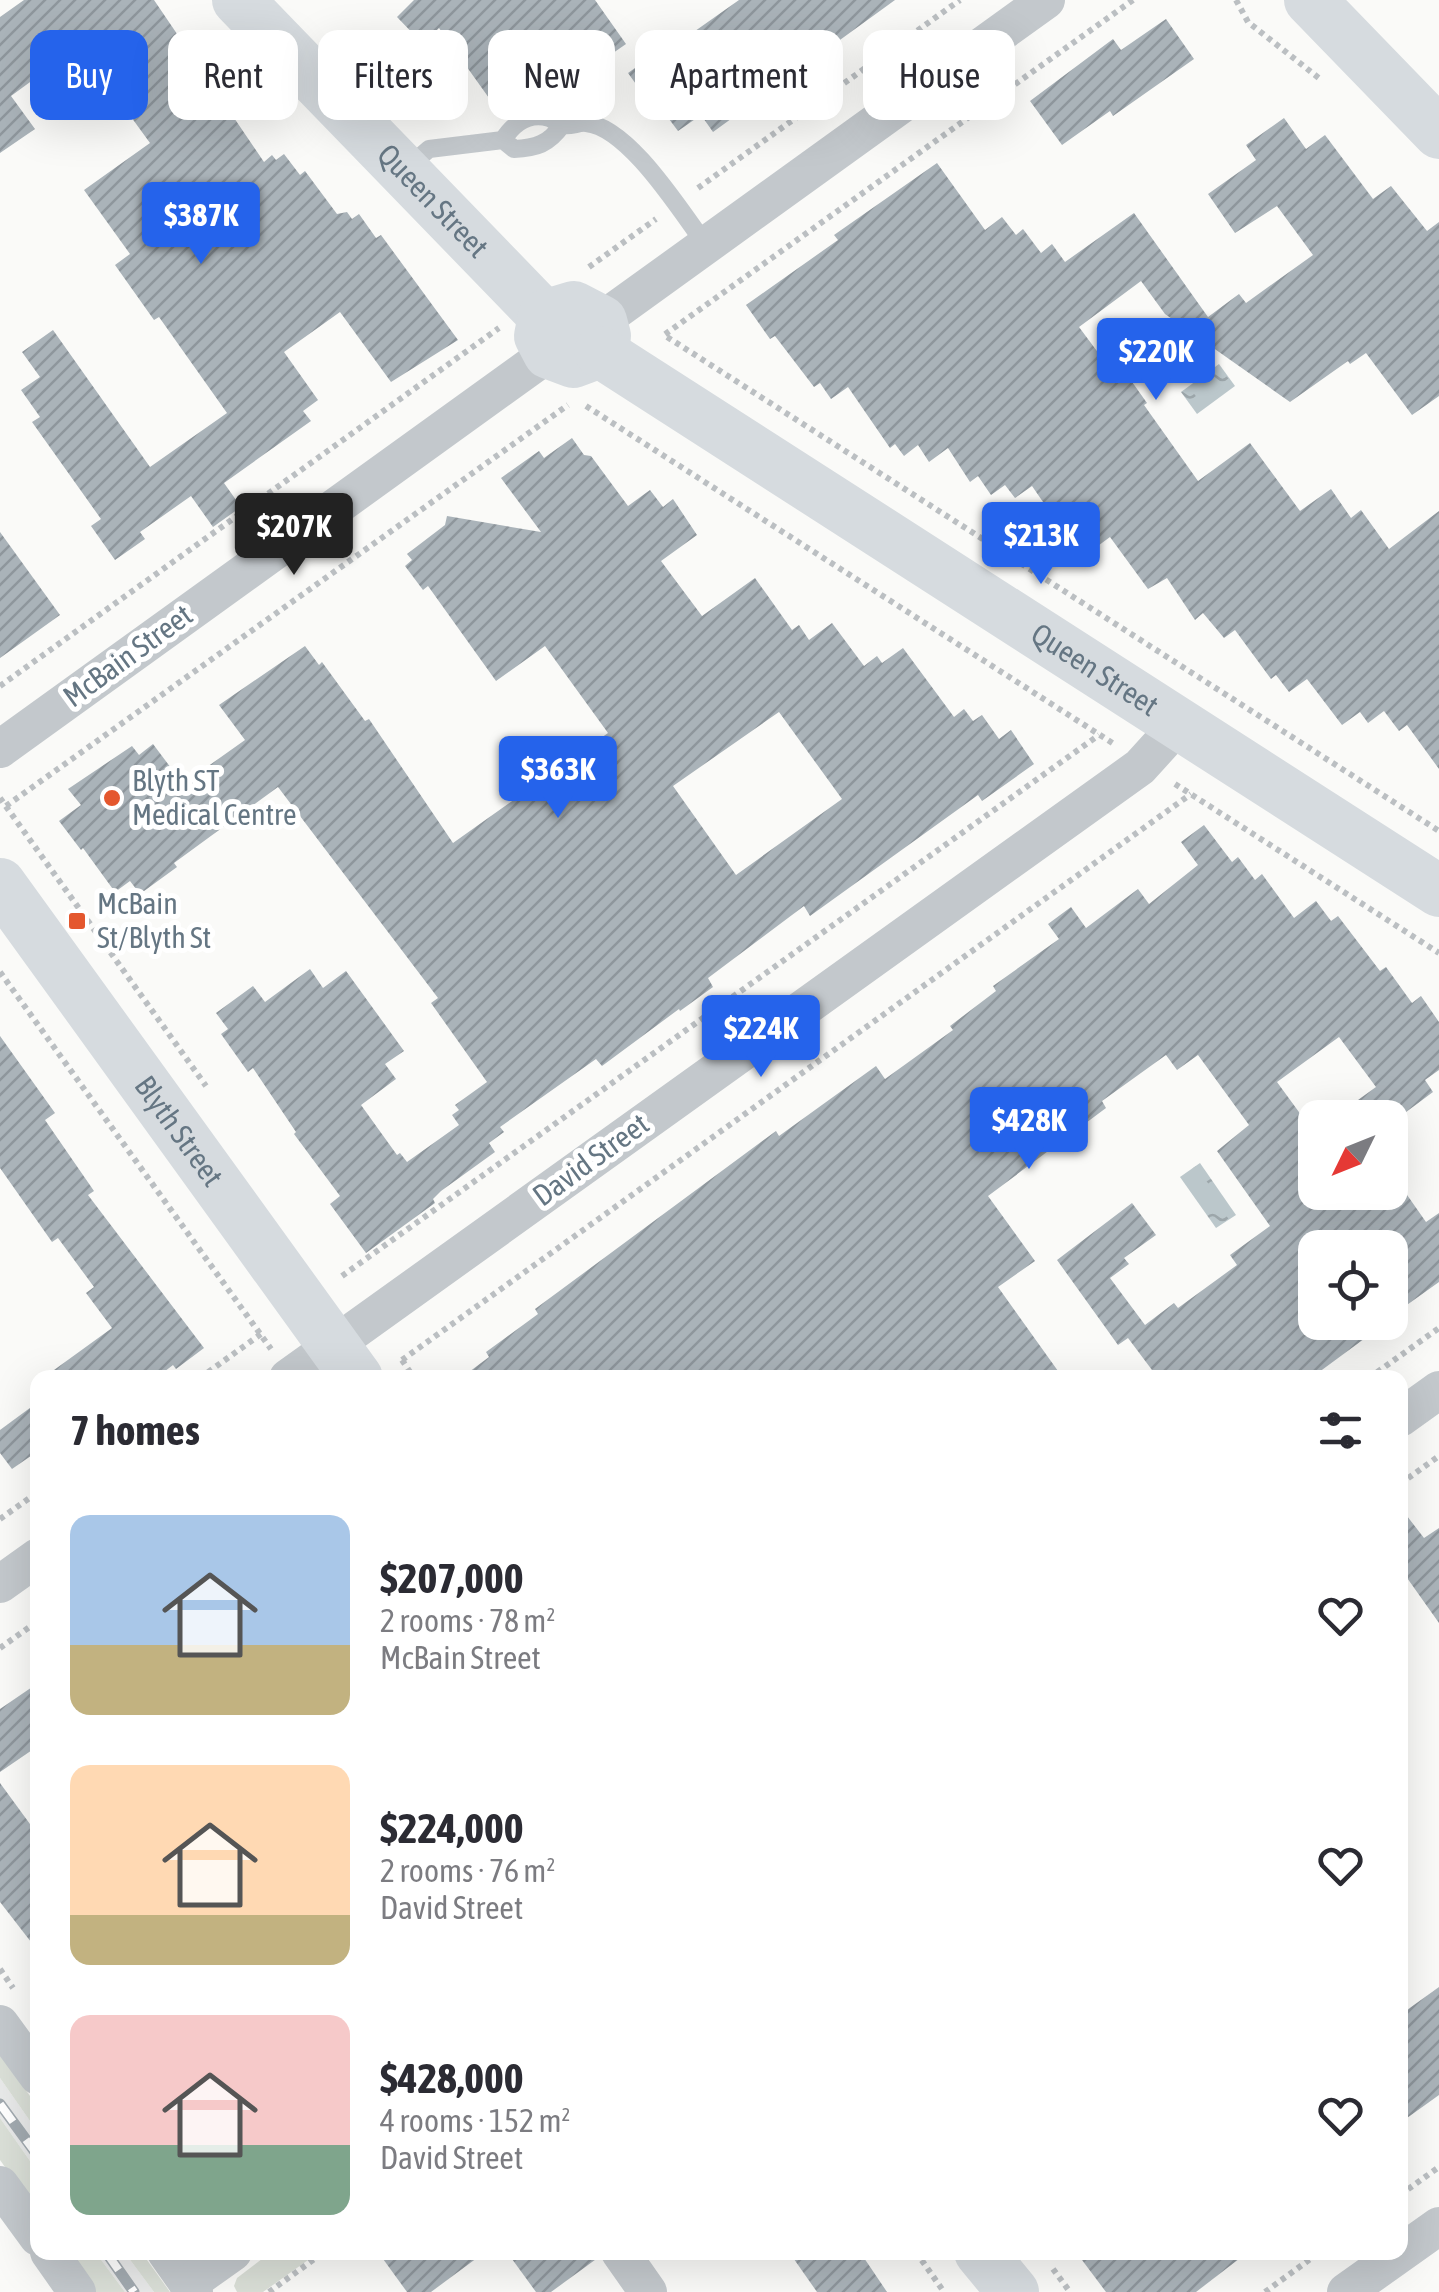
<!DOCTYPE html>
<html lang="en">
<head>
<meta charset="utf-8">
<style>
  body { margin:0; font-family:"Asap Condensed",sans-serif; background:#f7f7f7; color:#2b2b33; height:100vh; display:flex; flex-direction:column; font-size:38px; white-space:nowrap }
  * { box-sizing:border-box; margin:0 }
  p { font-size:32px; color:#7c7c81 }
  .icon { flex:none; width:55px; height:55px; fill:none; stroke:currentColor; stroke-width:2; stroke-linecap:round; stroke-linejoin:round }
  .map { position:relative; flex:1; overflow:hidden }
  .drawer { position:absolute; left:30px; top:1370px; width:1378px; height:890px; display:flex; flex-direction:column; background:#fff; border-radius:20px; box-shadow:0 10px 40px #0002 }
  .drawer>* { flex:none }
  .guide { position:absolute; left:30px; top:30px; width:1380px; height:90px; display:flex; gap:20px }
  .needle { width:65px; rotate:227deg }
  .controls { position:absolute; left:1298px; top:1100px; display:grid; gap:20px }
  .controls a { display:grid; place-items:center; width:110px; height:110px; border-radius:20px; background:#fff; box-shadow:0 10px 40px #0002; font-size:50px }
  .price { position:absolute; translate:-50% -85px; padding:0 22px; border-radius:10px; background:#2563eb; color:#fff; font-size:32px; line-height:65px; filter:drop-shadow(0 2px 5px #0008) }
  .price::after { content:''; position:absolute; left:50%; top:60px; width:30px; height:22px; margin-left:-15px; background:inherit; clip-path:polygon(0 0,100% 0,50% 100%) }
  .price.current { background:#222; color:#fff }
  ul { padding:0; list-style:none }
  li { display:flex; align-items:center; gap:30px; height:250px; padding:0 40px }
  li span { display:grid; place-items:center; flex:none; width:280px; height:200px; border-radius:20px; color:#555 }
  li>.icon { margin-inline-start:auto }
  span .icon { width:120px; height:120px; fill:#fffc; stroke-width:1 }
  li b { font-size:42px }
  h2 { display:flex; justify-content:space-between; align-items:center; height:120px; padding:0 40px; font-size:42px }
  .pill { padding:0 35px; border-radius:20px; background:#fff; box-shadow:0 10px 40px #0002; font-size:35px; line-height:90px }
  .pill.current { background:#2563eb; color:#fff }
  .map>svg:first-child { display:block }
  .built { fill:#e8e9e9 }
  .grass { fill:#dadfd7 }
  .water { fill:url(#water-ripples) }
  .building { fill:url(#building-hatch); fill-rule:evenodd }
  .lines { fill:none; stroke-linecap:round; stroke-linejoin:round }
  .path { stroke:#bbbfc2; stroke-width:6; stroke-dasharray:5 5; stroke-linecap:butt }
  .lane { stroke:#c3c8cc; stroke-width:18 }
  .street { stroke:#c3c8cc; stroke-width:38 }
  .secondary { stroke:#d6dbdf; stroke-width:52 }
  .rail-casing { stroke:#a2aab0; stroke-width:11 }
  .rail { stroke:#fff; stroke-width:8; stroke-dasharray:22; stroke-linecap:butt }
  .poi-dot { fill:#e4572e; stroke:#fff; stroke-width:4 }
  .labels { text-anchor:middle; stroke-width:10; stroke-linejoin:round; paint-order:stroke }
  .street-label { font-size:30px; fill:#657683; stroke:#fff }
  .poi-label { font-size:30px; fill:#657683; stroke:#fff; text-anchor:start }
</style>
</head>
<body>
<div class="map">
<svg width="1439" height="2292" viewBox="0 0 1439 2292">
  <defs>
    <pattern id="water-ripples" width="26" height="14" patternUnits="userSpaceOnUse" patternTransform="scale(2.5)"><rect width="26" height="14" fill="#bbc7cb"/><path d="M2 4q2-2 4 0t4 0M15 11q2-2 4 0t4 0" fill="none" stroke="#9ca6aa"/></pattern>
    <pattern id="building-hatch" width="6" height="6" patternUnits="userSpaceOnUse" patternTransform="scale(2.5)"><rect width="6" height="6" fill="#aab3b9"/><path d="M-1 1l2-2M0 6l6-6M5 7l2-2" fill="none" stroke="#8e969c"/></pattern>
  </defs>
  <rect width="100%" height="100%" fill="#fafaf8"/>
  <!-- built -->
  <g class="built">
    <path d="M0 2078 37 2131V2171L0 2118Z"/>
    <path d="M96 2253H125L154 2292H125Z"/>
  </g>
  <!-- grass -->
  <g class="grass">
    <path d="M0 2053 37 2106V2131L0 2078Z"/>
    <path d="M0 2118 37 2171V2212L0 2160Z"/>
    <path d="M271 2252 318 2253 263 2292H237L234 2286 237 2278Z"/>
    <path d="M66 2253H96L125 2292H94Z"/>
    <path d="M125 2253H142L170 2292H154Z"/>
  </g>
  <!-- water -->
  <g class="water">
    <path d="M1219 364 1235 386 1197 414 1181 392Z"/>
    <path d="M1200 1163 1236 1215 1216 1228 1180 1177Z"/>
  </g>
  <!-- building -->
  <g class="building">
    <path d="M24 0H154L264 162 272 155 276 160 284 154 300 175 305 171 337 214 347 212 352 219 359 214 376 238 381 235 458 340 391 382 340 312 284 352 318 400 303 411 311 421 224 483 241 507 213 527 191 496 140 532 145 539 115 560 91 526 101 519 32 422 40 417 21 390 40 377 22 352 53 330 150 467 227 413 159 317 154 320 115 265 130 254 84 190 150 143 102 77 89 87 67 55 11 96 35 129 0 153V17Z"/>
    <path d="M414 0H595L626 44 557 92 547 79 508 106 494 105 439 28 423 44 397 17Z"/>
    <path d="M739 0H895L713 132 701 115 678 131 666 115 661 119 628 73 685 32 688 36Z"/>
    <path d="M1166 19 1194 59 1113 116 1110 111 1062 145 1030 101 1113 39 1121 50Z"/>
    <path d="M1284 118 1306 149 1325 135 1373 199 1391 186 1427 231 1439 222V396L1412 415 1366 353 1350 364 1348 361 1290 402 1165 314 1141 281 1079 327 1117 378 1125 372 1147 403 1144 405 1198 481 1250 443 1300 511 1331 489 1351 518 1361 510 1389 549 1439 511V769L1407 725 1399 731 1384 711 1368 723 1360 712 1342 725 1307 679 1289 692 1276 675 1271 679 1235 630 1224 638 1203 613 1195 620 1167 578 1148 589 1110 537 1087 554 1079 544 1074 547 1032 486 1015 498 1005 485 991 495 978 476 970 482 948 448 929 462 918 445 904 456 895 444 890 448 848 387 831 399 820 383 814 387 775 336 770 339 746 305 838 240 834 235 937 163 985 230 1002 217 1016 235 1023 229 1041 253 1052 244 1065 262 1134 213 1208 317 1239 294 1246 303 1313 255 1277 206 1235 233 1208 194 1256 160 1246 145Z"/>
    <path d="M572 438 584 455 591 456 628 506 650 490 663 507 673 499 697 535 661 561 702 616 755 578 792 630 799 625 809 640 832 623 864 666 877 656 882 663 903 648 954 717 964 709 973 721 982 715 999 739 1011 730 1034 764 982 801 978 795 810 916 804 906 708 978 713 987 680 1011 679 1009 602 1066 596 1059 500 1127 504 1132 489 1143 495 1152 441 1191 433 1199 435 1203 366 1253 330 1204 340 1196 294 1134 296 1132 253 1068 248 1072 221 1034 228 1029 216 1013 253 986 265 1002 310 969 323 988 346 971 404 1051 385 1064 396 1079 361 1105 397 1155 400 1153 407 1162 459 1125 452 1115 459 1110 455 1105 487 1082 431 1003 438 998 278 787 174 863 177 867 140 894 130 881 115 892 83 848 81 850 59 821 81 805 68 789 132 746 139 755 153 744 183 784 245 740 219 705 305 646 319 665 322 662 365 721 369 719 453 843 608 733 545 646 496 681 428 586 423 590 405 566 412 560 407 554 445 525 447 516 541 532 501 478 539 451 544 458ZM779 712 842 799 736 875 673 786Z"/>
    <path d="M0 532 60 615 0 658Z"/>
    <path d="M1204 825 1232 862 1238 857 1255 880 1262 874 1294 918 1316 901 1331 921 1338 916 1380 971 1386 967 1412 1003 1421 996 1439 1022V1070L1425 1080 1433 1092 1398 1118H1333L1376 1087 1339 1037 1277 1082 1315 1134V1192H1405L1426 1222 1439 1213V1282L1390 1317V1248H1315V1322H1387L1311 1378H1158L1128 1338 1118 1345 1057 1260 1132 1203 1156 1235 1124 1258 1129 1264 1110 1278 1145 1325 1174 1303 1178 1308 1237 1265 1230 1255 1270 1226 1217 1151 1249 1125 1198 1055 1177 1070 1166 1055 1102 1101 1106 1108 988 1196 1035 1261 998 1287 1063 1378H461L489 1357 486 1352 538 1314 535 1309 776 1131 779 1136 876 1066 885 1079 953 1030 950 1026 996 991 993 986 1059 939 1048 924 1071 907 1086 928 1138 889 1149 904 1198 865 1181 842Z"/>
    <path d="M0 1036 55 1113 45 1120 94 1191 88 1195 204 1348 176 1369 173 1365 156 1378H43L112 1328 86 1293 94 1287 58 1238 52 1242 0 1168Z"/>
    <path d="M38 1402V1451L12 1469 0 1453V1430Z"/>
    <path d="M1400 1507 1424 1538 1439 1528V1623L1400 1568Z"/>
    <path d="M38 1683V1746L0 1772V1709Z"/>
    <path d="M0 1783 38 1835V1951L0 1902Z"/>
    <path d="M1439 1987V2095L1400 2123V2015Z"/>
    <path d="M378 2252H485L431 2292H407Z"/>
    <path d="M507 2252H598L599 2257 551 2292H536Z"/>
    <path d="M789 2252H860L887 2292H817Z"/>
    <path d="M1076 2252H1248L1196 2292H1106Z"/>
  </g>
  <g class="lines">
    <!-- path -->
    <g class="path">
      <path d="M1133 0 664 335 1439 831"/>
      <path d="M1236 0 1248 22 1320 79"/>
      <path d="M698 188 960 0"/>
      <path d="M589 267 656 219"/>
      <path d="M586 406 1114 744"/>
      <path d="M0 686 499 328"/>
      <path d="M1175 784 1439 953"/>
      <path d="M0 798 206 1086"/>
      <path d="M6 806 568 405"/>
      <path d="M0 972 271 1349"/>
      <path d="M342 1276 1099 735"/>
      <path d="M402 1360 1191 794"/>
      <path d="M402 1360 414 1378"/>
      <path d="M200 1378 261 1334"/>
      <path d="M1369 1378 1439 1328"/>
      <path d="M1400 1484 1439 1456"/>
      <path d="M0 1519 38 1492"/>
      <path d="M0 1648 38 1621"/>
      <path d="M0 1969 13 1988"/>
      <path d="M1400 2195 1439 2167"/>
      <path d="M916 2252 944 2292"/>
      <path d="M1053 2269 1070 2292"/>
      <path d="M269 2292 324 2252"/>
      <path d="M1265 2292 1320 2252"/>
    </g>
    <!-- lane -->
    <g class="lane">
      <path d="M503 140C513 124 529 112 549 118 553 119 559 125 563 125 570 127 579 122 586 123 629 127 681 212 706 245"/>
      <path d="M407 168 429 149 503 140 514 149C536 148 549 144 562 125"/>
    </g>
    <!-- street -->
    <g class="street">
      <path d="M601 321 1046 0"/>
      <path d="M0 749 549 353"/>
      <path d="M288 1378 1140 767 1179 724"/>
      <path d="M1400 1418 1439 1390"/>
      <path d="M0 1584 38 1557"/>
      <path d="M0 2024 38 2076"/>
      <path d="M0 2185 38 2237"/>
      <path d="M49 2252 77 2292"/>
      <path d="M166 2252 194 2292"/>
      <path d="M620 2252 648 2292"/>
      <path d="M188 2284 233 2252"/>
      <path d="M1346 2292 1439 2226"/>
    </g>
    <!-- secondary -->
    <g class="secondary">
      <path id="s1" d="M238 0 544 316"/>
      <path d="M1310 0 1439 133"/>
      <path d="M574 307 601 321 605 336 600 352 573 362 549 353 540 336 544 316Z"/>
      <path id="s2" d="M600 352 1439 891"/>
      <path id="s3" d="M0 884 357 1378"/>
      <path d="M980 2252 1013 2292"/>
    </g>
    <!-- rail casing -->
    <g class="rail-casing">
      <g id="rail">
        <path d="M0 2104 38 2156"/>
        <path d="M106 2252 134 2292"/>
      </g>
    </g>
    <!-- rail -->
    <use href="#rail" class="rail"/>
  </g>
  <!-- markers -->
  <g class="poi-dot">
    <circle cx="112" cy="798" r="10"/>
    <rect x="67" y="911" width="20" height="20" rx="5"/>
  </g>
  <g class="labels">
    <!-- street labels -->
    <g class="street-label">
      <text dy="10" stroke="none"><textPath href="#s1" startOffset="280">Queen Street</textPath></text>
      <text transform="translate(128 656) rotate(-36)" y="10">McBain Street</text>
      <text dy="10" stroke="none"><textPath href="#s2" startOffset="588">Queen Street</textPath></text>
      <text dy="10" stroke="none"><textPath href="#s3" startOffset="305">Blyth Street</textPath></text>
      <text transform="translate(591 1160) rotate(-36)" y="10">David Street</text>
    </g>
    <!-- poi labels -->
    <g class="poi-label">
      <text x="132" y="791">Blyth ST<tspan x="132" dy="34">Medical Centre</tspan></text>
      <text x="97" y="914">McBain<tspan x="97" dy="34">St/Blyth St</tspan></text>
    </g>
  </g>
</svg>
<div class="controls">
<a><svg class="needle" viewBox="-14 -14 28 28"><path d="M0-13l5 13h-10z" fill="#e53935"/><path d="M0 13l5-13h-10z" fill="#7c7c81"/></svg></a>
<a><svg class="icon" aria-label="locate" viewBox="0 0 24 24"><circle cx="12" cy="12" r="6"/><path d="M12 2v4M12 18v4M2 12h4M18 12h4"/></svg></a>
</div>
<b class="price" style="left:201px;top:267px">$387K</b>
<b class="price" style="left:1156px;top:403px">$220K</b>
<b class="price current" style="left:294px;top:578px">$207K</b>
<b class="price" style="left:1041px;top:587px">$213K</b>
<b class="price" style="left:558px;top:821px">$363K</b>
<b class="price" style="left:761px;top:1080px">$224K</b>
<b class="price" style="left:1029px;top:1172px">$428K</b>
<div class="guide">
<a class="pill current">Buy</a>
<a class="pill">Rent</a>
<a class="pill">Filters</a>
<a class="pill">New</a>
<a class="pill">Apartment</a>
<a class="pill">House</a>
</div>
<section class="drawer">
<h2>7 homes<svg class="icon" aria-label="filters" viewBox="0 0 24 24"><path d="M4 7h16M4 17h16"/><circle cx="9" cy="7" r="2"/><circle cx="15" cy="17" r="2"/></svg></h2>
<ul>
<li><span style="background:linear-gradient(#a9c7e8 65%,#c2b280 0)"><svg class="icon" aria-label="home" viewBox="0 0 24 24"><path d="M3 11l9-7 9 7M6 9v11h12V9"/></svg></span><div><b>$207,000</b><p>2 rooms · 78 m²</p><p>McBain Street</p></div><svg class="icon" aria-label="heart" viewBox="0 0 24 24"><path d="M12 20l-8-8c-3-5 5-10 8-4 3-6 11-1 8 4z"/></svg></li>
<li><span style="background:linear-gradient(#ffd9b3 75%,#c2b280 0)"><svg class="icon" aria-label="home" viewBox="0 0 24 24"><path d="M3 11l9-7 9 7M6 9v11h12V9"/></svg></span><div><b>$224,000</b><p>2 rooms · 76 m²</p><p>David Street</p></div><svg class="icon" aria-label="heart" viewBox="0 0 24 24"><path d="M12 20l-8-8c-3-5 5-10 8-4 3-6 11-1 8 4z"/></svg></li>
<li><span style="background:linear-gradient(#f6c9c9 65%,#7fa58c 0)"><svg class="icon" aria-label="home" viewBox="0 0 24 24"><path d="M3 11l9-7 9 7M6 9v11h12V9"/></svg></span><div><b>$428,000</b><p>4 rooms · 152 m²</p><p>David Street</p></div><svg class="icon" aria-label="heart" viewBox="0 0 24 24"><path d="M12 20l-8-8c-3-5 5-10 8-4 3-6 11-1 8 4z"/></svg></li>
</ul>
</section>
</div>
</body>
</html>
